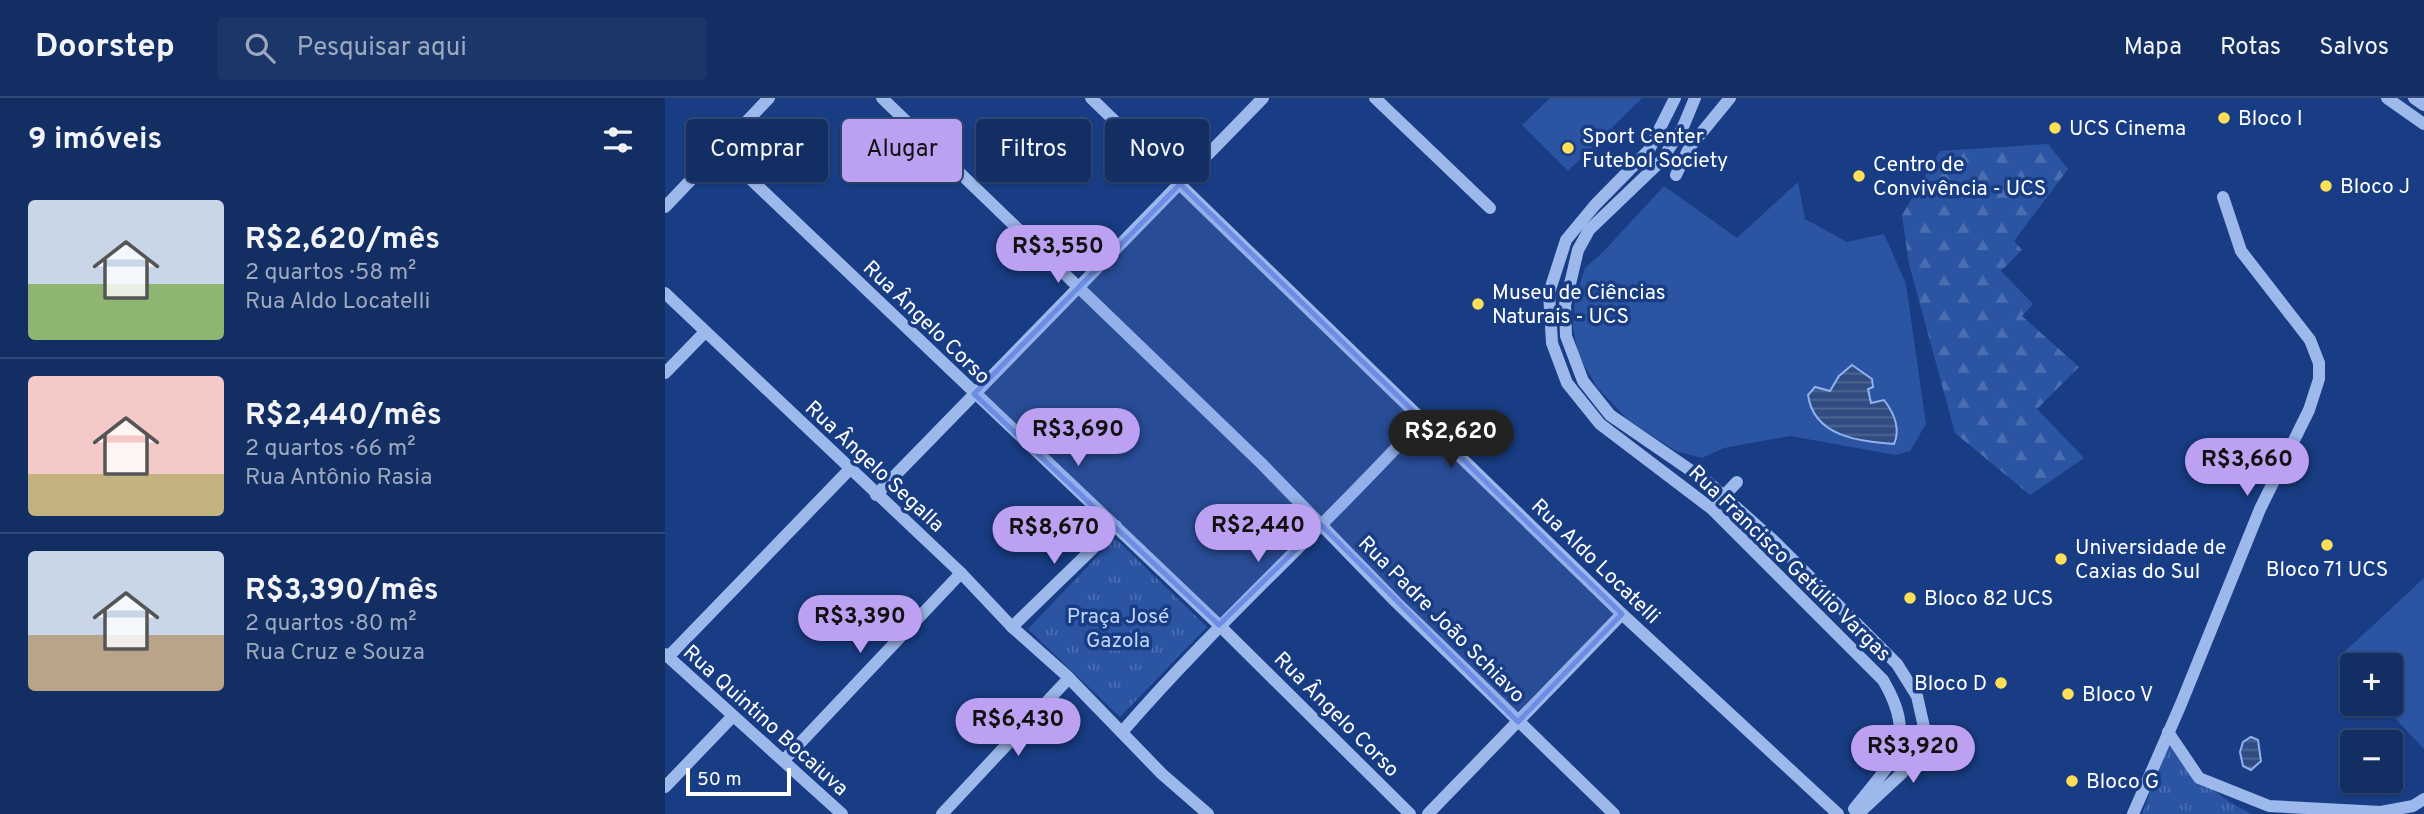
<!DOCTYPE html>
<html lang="pt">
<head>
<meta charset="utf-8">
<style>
  body { margin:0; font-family:Overpass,sans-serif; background:#1b3669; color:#f1f3f6; height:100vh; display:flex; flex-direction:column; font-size:26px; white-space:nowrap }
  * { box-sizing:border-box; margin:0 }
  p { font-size:23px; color:#9ca8be }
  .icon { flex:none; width:38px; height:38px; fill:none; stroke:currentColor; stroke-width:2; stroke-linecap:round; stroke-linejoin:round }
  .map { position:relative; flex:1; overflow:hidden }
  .panel { display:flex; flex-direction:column; background:#122e63; width:665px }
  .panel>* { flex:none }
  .banner { position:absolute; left:21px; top:21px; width:665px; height:63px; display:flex; gap:14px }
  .controls { position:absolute; left:1675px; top:555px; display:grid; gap:14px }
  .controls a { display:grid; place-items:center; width:63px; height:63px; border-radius:7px; background:#122e63; box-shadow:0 2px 5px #0004,0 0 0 2px #314a78; font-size:35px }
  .scale { position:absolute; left:21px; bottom:18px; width:105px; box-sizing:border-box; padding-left:7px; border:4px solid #fff; border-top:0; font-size:19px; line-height:24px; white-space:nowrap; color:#fff; -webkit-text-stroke:5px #183d84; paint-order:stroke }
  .price { position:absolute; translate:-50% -60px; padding:0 16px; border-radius:24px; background:#bca0f2; color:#111; font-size:23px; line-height:46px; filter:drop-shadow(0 2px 4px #0008) }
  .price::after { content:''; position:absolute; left:50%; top:42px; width:21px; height:16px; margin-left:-10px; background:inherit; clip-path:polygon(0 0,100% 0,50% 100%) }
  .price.active { background:#222; color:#fff }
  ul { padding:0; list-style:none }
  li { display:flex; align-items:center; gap:21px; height:175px; padding:0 28px }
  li+li { border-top:2px solid #314a78 }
  li span { display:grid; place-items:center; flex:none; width:196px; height:140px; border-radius:7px; color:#555 }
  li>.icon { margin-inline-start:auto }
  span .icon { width:84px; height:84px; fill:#fffc; stroke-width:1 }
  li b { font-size:30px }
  h2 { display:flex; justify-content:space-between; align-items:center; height:84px; padding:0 28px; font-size:30px }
  .tag { padding:0 24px; border-radius:7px; background:#122e63; box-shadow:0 2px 5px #0004,0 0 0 2px #314a78; font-size:24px; line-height:63px }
  .tag.active { background:#bca0f2; color:#111 }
  header { display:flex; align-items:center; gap:42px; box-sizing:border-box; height:98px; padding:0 35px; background:#122e63; border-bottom:2px solid #314a78 }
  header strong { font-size:33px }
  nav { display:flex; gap:38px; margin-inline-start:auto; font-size:24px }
  .search { width:490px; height:63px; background:#1b3669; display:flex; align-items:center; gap:18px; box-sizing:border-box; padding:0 24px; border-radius:7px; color:#9ca8be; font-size:26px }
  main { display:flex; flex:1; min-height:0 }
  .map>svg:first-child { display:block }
  .green { fill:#2b55a3 }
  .forest { fill:url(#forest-firs) }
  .park { fill:url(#park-tufts) }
  .water { fill:url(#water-rules); stroke:#8fb2ef; stroke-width:2 }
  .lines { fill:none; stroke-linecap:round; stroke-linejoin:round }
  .minor { stroke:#9db9ec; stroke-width:12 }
  .marked { fill:#6c8ce6; fill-opacity:0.2; stroke:#6c8ce6; stroke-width:5; stroke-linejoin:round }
  .poi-dot { fill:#ffdf58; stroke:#183d84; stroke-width:2.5 }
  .labels { text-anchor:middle; stroke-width:7; stroke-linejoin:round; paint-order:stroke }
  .poi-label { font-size:21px; fill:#fff; stroke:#183d84; text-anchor:start }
  .street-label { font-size:21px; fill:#fff; stroke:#183d84 }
  .park-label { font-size:21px; fill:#c2d6f9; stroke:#183d84 }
</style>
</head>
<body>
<header>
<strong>Doorstep</strong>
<div class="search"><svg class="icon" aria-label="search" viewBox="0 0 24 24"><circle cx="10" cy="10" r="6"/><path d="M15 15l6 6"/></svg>Pesquisar aqui</div>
<nav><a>Mapa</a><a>Rotas</a><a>Salvos</a></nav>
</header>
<main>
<section class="panel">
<h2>9 imóveis<svg class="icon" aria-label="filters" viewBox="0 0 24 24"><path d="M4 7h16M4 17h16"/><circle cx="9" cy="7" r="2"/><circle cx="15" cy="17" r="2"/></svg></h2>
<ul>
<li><span style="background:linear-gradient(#c9d6e8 60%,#8fb573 0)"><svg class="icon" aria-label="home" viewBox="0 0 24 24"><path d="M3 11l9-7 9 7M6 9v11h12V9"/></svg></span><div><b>R$2,620/mês</b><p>2 quartos · 58 m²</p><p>Rua Aldo Locatelli</p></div></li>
<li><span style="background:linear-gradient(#f6c9c9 70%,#c2b280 0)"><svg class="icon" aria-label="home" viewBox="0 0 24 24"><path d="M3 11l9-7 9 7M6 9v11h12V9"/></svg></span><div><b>R$2,440/mês</b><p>2 quartos · 66 m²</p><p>Rua Antônio Rasia</p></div></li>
<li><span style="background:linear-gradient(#c9d6e8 60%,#b9a48a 0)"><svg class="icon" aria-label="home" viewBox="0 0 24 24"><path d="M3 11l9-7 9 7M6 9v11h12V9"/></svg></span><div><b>R$3,390/mês</b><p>2 quartos · 80 m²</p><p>Rua Cruz e Souza</p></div></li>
</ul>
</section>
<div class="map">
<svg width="1759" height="716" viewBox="0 0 1759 716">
  <defs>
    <pattern id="forest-firs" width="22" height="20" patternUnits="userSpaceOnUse" patternTransform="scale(1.75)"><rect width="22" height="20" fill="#2b55a3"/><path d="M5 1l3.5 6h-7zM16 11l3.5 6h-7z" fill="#4b6eb1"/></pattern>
    <pattern id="park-tufts" width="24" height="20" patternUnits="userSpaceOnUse" patternTransform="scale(1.75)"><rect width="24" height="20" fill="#2b55a3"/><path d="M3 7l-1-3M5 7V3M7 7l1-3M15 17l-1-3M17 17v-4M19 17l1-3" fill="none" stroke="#4b6eb1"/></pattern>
    <pattern id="water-rules" width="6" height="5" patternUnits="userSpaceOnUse" patternTransform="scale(1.75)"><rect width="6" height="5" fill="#314c81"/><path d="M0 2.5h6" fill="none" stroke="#506794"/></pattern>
  </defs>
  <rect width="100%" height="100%" fill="#183d84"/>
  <!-- green -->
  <g class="green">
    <path d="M885 0H977L903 73 857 27Z"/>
    <path d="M1133 84 1140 121 1182 144 1219 136 1241 186 1261 326 1245 353 1231 357 1125 338 1059 350 1037 360 1011 353 962 321 932 289 913 257 908 229 910 202 920 170 939 153 999 88 1072 140Z"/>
    <path d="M1759 480V651L1717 606H1726V567H1687V573L1674 559Z"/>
  </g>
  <!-- forest -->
  <path class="forest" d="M1383 46 1403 71 1349 143 1357 152 1336 173 1368 206 1357 218 1414 269 1372 311 1419 360 1365 397 1290 335 1244 166 1237 117 1275 53Z"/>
  <!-- park -->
  <g class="park">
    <path d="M450 440 542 529 455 619 363 531Z"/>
    <path d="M1504 643C1528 674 1550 699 1587 716H1477Z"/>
  </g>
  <!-- water -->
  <g class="water">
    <path d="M1187 267 1207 281 1208 289 1203 291 1206 305 1219 302C1229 315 1236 330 1229 346 1194 343 1149 339 1143 297L1150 289 1165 293 1174 278Z"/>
    <path d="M1586 639 1593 642 1596 663 1586 672 1578 668 1575 654 1578 644Z"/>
  </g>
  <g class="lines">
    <!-- minor -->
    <g class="minor">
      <path d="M217 0 597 366 731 504 949 716"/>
      <path d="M426 0 957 516 1173 716"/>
      <path d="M710 0 825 110"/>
      <path d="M1010 0 984 52 930 107 901 142 884 195 887 245 902 285 935 326 1047 411 1218 582C1254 643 1227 663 1189 711"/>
      <path d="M1030 0 1018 29 996 63 924 132 913 152 900 207 901 238 918 283 945 317 1044 385 1109 443 1232 566 1252 598 1259 629 1251 655 1237 675 1193 716"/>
      <path d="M1722 0 1759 26"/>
      <path d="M1749 0 1759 7"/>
      <path d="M55 52 554 527 745 716"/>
      <path d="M1011 77 1024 50 1065 0"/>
      <path d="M0 109 104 0"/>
      <path d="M0 195 296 475 347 529 401 577 497 676 543 716"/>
      <path d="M0 275 40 234"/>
      <path d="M211 397 598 0"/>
      <path d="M1054 403 1072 384"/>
      <path d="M347 529 451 428"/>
      <path d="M0 556 177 716"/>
      <path d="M3 559 184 372"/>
      <path d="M457 634C552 524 660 429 757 322"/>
      <path d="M1503 634 1534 680 1604 708 1716 714 1748 708 1759 701"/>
      <path d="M119 662 296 475"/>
      <path d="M0 689 68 618"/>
      <path d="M277 716 404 580"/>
      <path d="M763 716 957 516"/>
      <path d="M1468 716 1516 606 1595 411 1644 312 1654 281V265L1645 242 1576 153 1558 99"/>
    </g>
  </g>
  <!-- marked area -->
  <path class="marked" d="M515 86 957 516 853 624 656 427 554 527 309 296Z"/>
  <!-- markers -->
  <g class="poi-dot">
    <circle cx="1559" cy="20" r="7"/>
    <circle cx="1390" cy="30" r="7"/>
    <circle cx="903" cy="50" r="7"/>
    <circle cx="1194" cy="78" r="7"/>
    <circle cx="1661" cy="88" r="7"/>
    <circle cx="813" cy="206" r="7"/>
    <circle cx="1662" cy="447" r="7"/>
    <circle cx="1396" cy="461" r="7"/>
    <circle cx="1245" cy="500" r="7"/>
    <circle cx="1336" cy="585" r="7"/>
    <circle cx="1403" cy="596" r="7"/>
    <circle cx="1407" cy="683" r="7"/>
  </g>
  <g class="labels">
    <!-- poi labels -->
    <g class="poi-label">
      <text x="1573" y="27">Bloco I</text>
      <text x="1404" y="37">UCS Cinema</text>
      <text x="917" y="45">Sport Center<tspan x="917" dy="24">Futebol Society</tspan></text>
      <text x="1208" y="73">Centro de<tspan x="1208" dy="24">Convivência - UCS</tspan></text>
      <text x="1675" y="95">Bloco J</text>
      <text x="827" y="201">Museu de Ciências<tspan x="827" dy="24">Naturais - UCS</tspan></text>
      <text x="1410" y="456">Universidade de<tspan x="1410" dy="24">Caxias do Sul</tspan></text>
      <text x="1662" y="478" text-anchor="middle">Bloco 71 UCS</text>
      <text x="1259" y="507">Bloco 82 UCS</text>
      <text x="1322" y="592" text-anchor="end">Bloco D</text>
      <text x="1417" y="603">Bloco V</text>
      <text x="1421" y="690">Bloco G</text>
    </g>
    <!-- street labels -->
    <g class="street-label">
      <text transform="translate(262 224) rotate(44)" y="7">Rua Ângelo Corso</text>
      <text transform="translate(210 368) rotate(43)" y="7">Rua Ângelo Segalla</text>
      <text transform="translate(931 463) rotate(44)" y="7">Rua Aldo Locatelli</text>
      <text transform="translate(1125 465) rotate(44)" y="7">Rua Francisco Getúlio Vargas</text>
      <text transform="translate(777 521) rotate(45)" y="7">Rua Padre João Schiavo</text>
      <text transform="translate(672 616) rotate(45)" y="7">Rua Ângelo Corso</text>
      <text transform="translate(101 622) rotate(42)" y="7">Rua Quintino Bocaiuva</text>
    </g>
    <!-- park labels -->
    <g class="park-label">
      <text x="453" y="525">Praça José<tspan x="453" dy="24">Gazola</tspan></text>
    </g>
  </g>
</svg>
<div class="controls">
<a>+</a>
<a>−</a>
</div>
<div class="scale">50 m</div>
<b class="price" style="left:393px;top:187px">R$3,550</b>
<b class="price" style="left:413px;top:370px">R$3,690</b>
<b class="price active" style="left:786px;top:372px">R$2,620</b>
<b class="price" style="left:1582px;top:400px">R$3,660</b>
<b class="price" style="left:593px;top:466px">R$2,440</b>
<b class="price" style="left:389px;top:468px">R$8,670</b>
<b class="price" style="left:195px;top:557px">R$3,390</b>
<b class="price" style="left:353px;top:660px">R$6,430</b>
<b class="price" style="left:1248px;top:687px">R$3,920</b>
<div class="banner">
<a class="tag">Comprar</a>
<a class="tag active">Alugar</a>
<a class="tag">Filtros</a>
<a class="tag">Novo</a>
</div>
</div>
</main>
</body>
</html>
